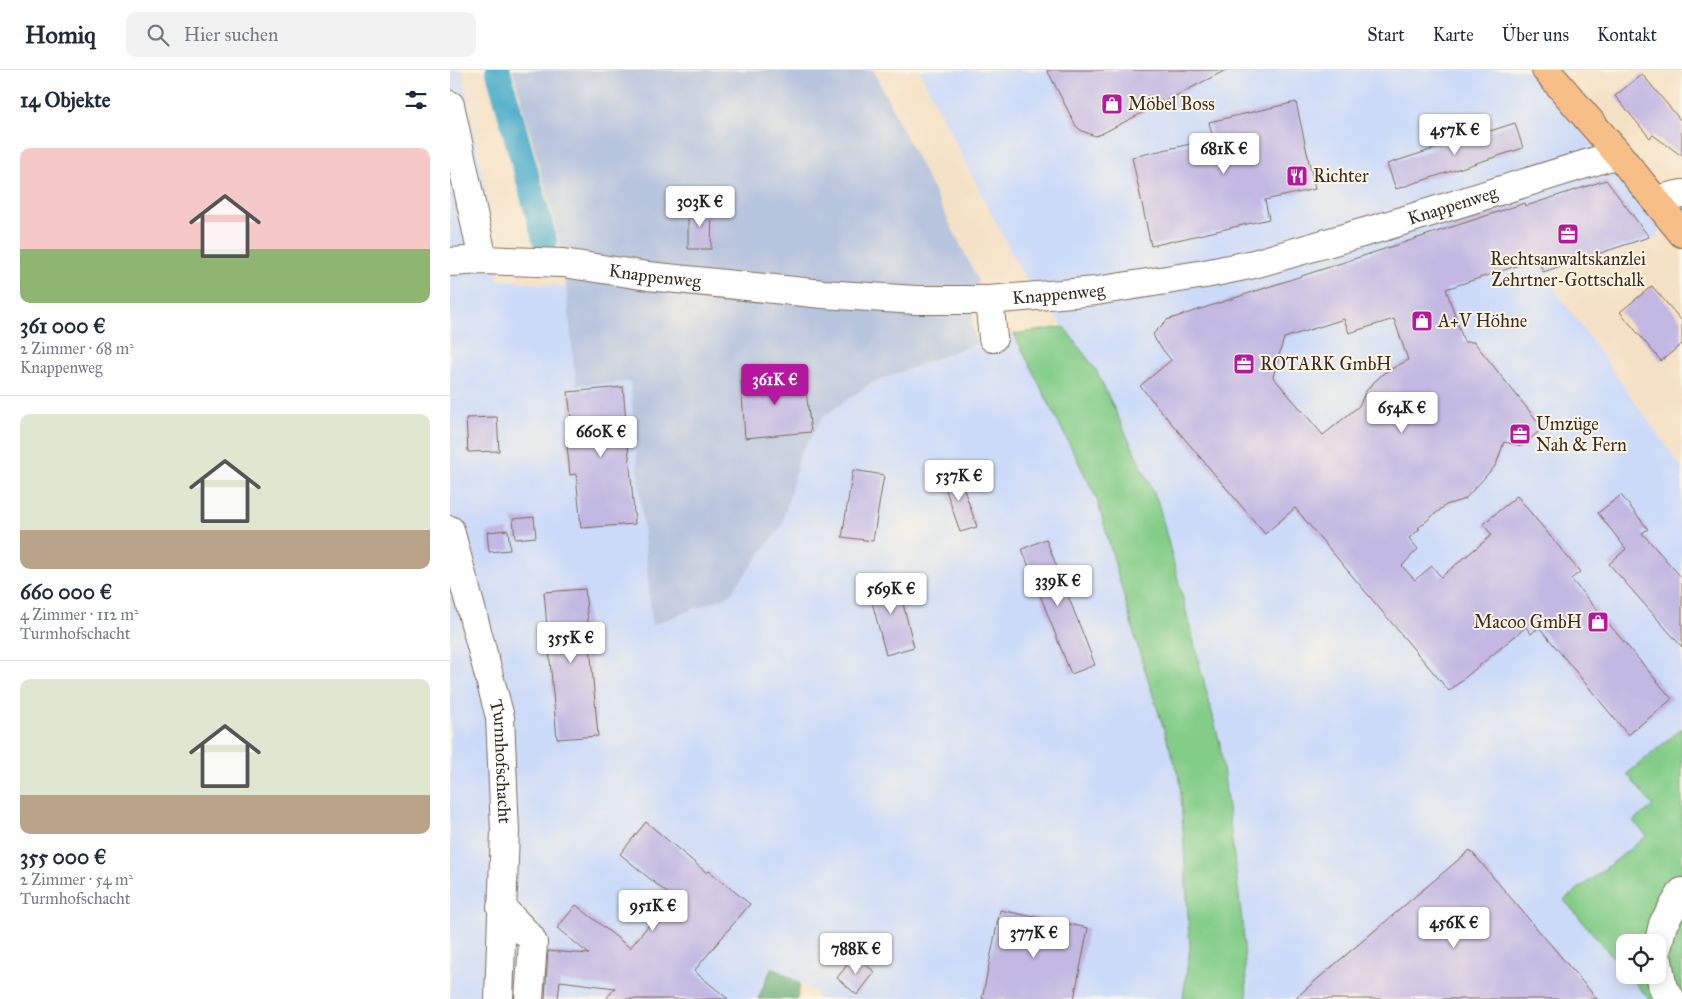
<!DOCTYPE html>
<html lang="de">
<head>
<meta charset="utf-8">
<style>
  body { margin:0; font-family:"IM FELL Great Primer",serif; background:#f2f2f3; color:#1f2937; height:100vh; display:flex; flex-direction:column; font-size:19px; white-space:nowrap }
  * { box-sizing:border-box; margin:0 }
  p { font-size:16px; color:#747a83 }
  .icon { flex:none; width:28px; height:28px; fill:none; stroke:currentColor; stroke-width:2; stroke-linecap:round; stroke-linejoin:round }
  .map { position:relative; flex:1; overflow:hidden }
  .panel { display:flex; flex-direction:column; background:#fff; width:450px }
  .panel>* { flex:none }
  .controls { position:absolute; left:1166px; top:864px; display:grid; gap:10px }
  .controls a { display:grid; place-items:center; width:50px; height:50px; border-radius:10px; background:#fff; box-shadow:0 2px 12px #0003; font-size:25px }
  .price { position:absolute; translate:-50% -42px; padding:0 11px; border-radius:5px; background:#fff; color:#222; font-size:16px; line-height:32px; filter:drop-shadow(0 1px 2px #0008) }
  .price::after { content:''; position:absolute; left:50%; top:30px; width:15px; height:11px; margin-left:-8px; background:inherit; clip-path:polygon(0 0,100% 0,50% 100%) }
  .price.active { background:#b5179e; color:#fff }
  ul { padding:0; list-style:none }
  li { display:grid; align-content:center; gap:10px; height:265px; padding:0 20px }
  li+li { border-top:1px solid #e0e1e3 }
  li span { display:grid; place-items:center; height:155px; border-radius:10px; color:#555 }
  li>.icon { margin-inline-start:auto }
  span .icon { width:90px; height:90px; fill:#fffc; stroke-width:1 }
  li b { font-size:21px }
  h2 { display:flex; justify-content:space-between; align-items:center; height:60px; padding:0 20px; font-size:21px }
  header { display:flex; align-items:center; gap:30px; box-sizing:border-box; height:70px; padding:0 25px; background:#fff; border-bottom:1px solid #e0e1e3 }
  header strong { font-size:24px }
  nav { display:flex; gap:28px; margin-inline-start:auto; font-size:18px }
  .search { width:350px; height:45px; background:#f2f2f3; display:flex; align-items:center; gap:12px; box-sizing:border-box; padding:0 18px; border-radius:10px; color:#747a83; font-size:19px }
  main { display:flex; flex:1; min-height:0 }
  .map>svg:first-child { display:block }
  .built { fill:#ccdbf9 }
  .industrial { fill:#b8c5de }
  .green { fill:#83cd89; stroke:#5f7c54 }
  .forest { fill:#6ab075; stroke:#526d4a }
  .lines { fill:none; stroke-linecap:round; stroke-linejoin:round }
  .canal { stroke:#4daecc; stroke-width:25 }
  .building { fill:#c2b8e3; fill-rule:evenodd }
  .minor-casing { stroke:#7c6a58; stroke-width:30 }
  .major-casing { stroke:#7c6a58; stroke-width:30 }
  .minor { stroke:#fff; stroke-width:28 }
  .major { stroke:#f7be88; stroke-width:28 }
  .labels { text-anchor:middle; stroke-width:4; stroke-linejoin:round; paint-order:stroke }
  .poi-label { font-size:18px; fill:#3b2a1e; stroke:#fcf5e5; text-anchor:start }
  .street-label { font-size:18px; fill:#3b2a1e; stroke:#fcf5e5 }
</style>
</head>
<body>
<header>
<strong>Homiq</strong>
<div class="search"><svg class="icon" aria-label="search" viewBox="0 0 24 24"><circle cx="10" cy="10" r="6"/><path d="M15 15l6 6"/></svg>Hier suchen</div>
<nav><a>Start</a><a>Karte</a><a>Über uns</a><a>Kontakt</a></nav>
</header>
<main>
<section class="panel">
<h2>14 Objekte<svg class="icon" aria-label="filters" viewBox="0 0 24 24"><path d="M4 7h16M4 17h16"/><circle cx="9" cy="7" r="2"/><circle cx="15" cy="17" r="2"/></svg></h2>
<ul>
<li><span style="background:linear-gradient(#f6c9c9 65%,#8fb573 0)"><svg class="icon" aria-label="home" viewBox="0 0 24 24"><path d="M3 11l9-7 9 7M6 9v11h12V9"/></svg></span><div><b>361 000 €</b><p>2 Zimmer · 68 m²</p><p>Knappenweg</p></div></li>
<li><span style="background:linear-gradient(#dfe7d0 75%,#b9a48a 0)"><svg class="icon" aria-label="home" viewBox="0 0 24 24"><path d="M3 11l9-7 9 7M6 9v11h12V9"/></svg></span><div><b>660 000 €</b><p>4 Zimmer · 112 m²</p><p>Turmhofschacht</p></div></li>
<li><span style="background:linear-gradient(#dfe7d0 75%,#b9a48a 0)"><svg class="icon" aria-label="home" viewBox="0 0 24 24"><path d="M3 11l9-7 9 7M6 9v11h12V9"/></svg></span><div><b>355 000 €</b><p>2 Zimmer · 54 m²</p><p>Turmhofschacht</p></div></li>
</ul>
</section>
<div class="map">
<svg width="1232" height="929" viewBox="0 0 1232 929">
  <rect width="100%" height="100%" fill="#fcf5e5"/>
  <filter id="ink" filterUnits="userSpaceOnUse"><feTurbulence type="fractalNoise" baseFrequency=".02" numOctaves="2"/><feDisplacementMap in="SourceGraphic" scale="10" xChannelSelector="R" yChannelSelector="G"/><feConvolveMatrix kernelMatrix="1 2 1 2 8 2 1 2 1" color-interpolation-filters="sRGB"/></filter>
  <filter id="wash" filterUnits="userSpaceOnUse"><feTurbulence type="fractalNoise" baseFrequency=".0096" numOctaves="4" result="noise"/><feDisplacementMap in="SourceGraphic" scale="20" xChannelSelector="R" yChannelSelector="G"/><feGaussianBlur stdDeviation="1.12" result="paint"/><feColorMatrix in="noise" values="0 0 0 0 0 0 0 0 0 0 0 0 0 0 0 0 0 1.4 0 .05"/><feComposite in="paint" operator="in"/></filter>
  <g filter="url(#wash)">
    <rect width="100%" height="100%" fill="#f5e1c5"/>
    <!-- built -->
    <g class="built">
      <path d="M0 0H12L43 164 48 209 116 217 126 315 180 311 203 555 279 526 332 455 350 385 373 347 423 313 527 273 564 264 647 429 689 581 730 710 740 878 733 929H366V923L322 897 308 929H0Z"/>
      <path d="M469 0H1078L1120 48 1209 157 1208 168 1098 204 1105 219 1232 398V657L1177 704 1203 736 1197 766 1115 830 1175 901V905H1178L1199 929H797L793 859 646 300 570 200Z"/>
    </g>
    <!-- industrial -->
    <path class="industrial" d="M63 0H423L528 210 522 254 527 273 422 313 373 347 350 385 332 455 279 526 202 555 180 312 126 315 116 217 109 168Z"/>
    <!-- green -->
    <g class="green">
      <path d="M614 257 646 300 708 432 770 674 793 859 797 929H733L740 878 730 710 689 581 647 429 564 264Z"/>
      <path d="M1232 658V929H1199L1178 905H1208V872H1175V901L1114 830 1197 766 1183 751 1203 736 1177 704Z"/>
    </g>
    <!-- forest -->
    <path class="forest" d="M322 897 350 914 347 929H308Z"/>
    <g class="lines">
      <!-- canal -->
      <path class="canal" d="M48 0 95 171"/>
    </g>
    <g id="blocks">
      <!-- building -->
      <g class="building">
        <path d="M597 0H776L651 64 645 66 632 61 626 56Z"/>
        <path d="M1192 4 1232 52V86L1203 65 1200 68 1165 26Z"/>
        <path d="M846 32 865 119 815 130 819 149 701 176 682 87 763 69 759 52Z"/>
        <path d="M1065 53 1073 78 946 119 937 94Z"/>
        <path d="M1156 110 1199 167 1093 202 1088 189 996 219 1014 272H1024L1093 358 1072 376 1054 372 1046 395 1015 429 996 435 968 458 970 459 959 468 968 479 952 496 965 510 982 496 991 507 1042 465 1033 454 1067 426 1130 502 1121 509 1222 629 1178 665 1089 557 1081 564 1076 557 999 621 845 438 815 464 690 316 721 290 706 271 703 264 717 250 1075 133 1076 136ZM894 249 899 263 944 249 958 290 934 303 924 312 916 321 909 336 873 365 823 307 834 268Z"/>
        <path d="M238 137H262L261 179H238Z"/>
        <path d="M1202 216 1232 251V274L1211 291 1170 242Z"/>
        <path d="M354 304 361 362 295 368 291 310Z"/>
        <path d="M173 317 185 454 131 458 126 404 120 405 116 366 123 365 118 322Z"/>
        <path d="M47 347 49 381 18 382 16 348Z"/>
        <path d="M403 400 434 405 423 471 392 467Z"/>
        <path d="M508 402 527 457 510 462 492 408Z"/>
        <path d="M1171 425 1198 459 1192 463 1232 508V577L1159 494 1176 479 1148 443Z"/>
        <path d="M84 447 86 467 65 469 63 449Z"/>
        <path d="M58 460 60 480 39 482 37 462Z"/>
        <path d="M596 469 645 595 621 604 572 479Z"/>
        <path d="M446 506 464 577 436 585 417 513Z"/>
        <path d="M135 519 148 666 107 669 94 522Z"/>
        <path d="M196 752 257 803 259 801 300 834 244 901 278 929H156L165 918 110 911 108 929H95L98 881 139 884 107 858 126 835 180 878 222 827 170 784Z"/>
        <path d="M1020 780 1147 929H844Z"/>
        <path d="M550 840 638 858 624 929H532Z"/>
        <path d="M404 886 425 902 407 925 387 908Z"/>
      </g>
    </g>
  </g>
  <g filter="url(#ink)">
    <use href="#blocks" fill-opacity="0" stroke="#7c6a58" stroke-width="1"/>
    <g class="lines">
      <!-- minor casing -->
      <g class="minor-casing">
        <g id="minor">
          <path d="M0 35 33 190"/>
          <path d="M1205 130 1232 124"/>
          <path id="s1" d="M0 192 33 190 113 193 198 206 373 224 466 230H539L646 221 755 204 804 194 936 156 1168 84"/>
          <path d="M539 230 543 268"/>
          <path id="s2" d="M0 460 50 647 55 761 49 929"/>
          <path d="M51 837 80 867 83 873 79 929"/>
          <path d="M1208 875 1213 854 1232 822"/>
          <path d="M1208 891 1213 919 1221 929"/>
        </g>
      </g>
      <!-- major casing -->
      <g class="major-casing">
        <path id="major" d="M1096 0 1168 84 1232 163"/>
      </g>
      <!-- minor -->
      <use href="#minor" class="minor"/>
      <!-- major -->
      <use href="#major" class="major"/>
    </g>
  </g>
  <!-- icons -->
  <defs>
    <g id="shop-square" transform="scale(1.125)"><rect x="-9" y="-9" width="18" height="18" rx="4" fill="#b5179e" stroke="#fcf5e5"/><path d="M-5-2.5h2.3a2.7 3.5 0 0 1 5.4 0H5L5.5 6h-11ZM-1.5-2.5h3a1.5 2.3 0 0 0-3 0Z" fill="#fff"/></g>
    <g id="restaurant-square" transform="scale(1.125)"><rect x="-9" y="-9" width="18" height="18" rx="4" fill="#b5179e" stroke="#fcf5e5"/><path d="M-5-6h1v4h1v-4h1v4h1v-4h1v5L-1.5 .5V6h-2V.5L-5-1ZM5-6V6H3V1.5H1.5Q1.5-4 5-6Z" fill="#fff"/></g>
    <g id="office-square" transform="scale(1.125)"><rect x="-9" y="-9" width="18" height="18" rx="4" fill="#b5179e" stroke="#fcf5e5"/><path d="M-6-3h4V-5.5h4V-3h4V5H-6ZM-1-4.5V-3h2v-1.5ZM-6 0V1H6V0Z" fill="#fff"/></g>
  </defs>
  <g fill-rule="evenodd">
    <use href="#shop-square" x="662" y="34"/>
    <use href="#restaurant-square" x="847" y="106"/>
    <use href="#office-square" x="1118" y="164"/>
    <use href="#shop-square" x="972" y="251"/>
    <use href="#office-square" x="794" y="294"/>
    <use href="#office-square" x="1070" y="364"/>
    <use href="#shop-square" x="1148" y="552"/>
  </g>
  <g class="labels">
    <!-- poi labels -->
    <g class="poi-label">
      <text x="678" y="40">Möbel Boss</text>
      <text x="863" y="112">Richter</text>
      <text x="1118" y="195" text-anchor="middle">Rechtsanwaltskanzlei<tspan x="1118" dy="21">Zehrtner-Gottschalk</tspan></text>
      <text x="988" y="257">A+V Höhne</text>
      <text x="810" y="300">ROTARK GmbH</text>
      <text x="1086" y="360">Umzüge<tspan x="1086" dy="21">Nah &amp; Fern</tspan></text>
      <text x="1132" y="558" text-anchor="end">Macoo GmbH</text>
    </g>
    <!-- street labels -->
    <g class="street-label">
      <text dy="6" stroke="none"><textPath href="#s1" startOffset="1016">Knappenweg</textPath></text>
      <text dy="6" stroke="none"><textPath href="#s1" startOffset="206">Knappenweg</textPath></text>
      <text dy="6" stroke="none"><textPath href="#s1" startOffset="611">Knappenweg</textPath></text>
      <text dy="6" stroke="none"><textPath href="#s2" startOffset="238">Turmhofschacht</textPath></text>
    </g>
  </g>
</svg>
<div class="controls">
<a><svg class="icon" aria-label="locate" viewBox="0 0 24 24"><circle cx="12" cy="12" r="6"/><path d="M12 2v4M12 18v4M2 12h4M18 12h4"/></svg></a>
</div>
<b class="price" style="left:1005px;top:86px">457K €</b>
<b class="price" style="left:774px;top:105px">681K €</b>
<b class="price" style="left:250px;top:158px">303K €</b>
<b class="price active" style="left:325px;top:336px">361K €</b>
<b class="price" style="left:952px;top:364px">654K €</b>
<b class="price" style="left:151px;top:388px">660K €</b>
<b class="price" style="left:509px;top:432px">537K €</b>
<b class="price" style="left:608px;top:537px">339K €</b>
<b class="price" style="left:441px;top:545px">569K €</b>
<b class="price" style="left:121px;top:594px">355K €</b>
<b class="price" style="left:203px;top:862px">951K €</b>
<b class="price" style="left:1004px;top:879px">456K €</b>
<b class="price" style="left:584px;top:889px">377K €</b>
<b class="price" style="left:406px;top:905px">788K €</b>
</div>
</main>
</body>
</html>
